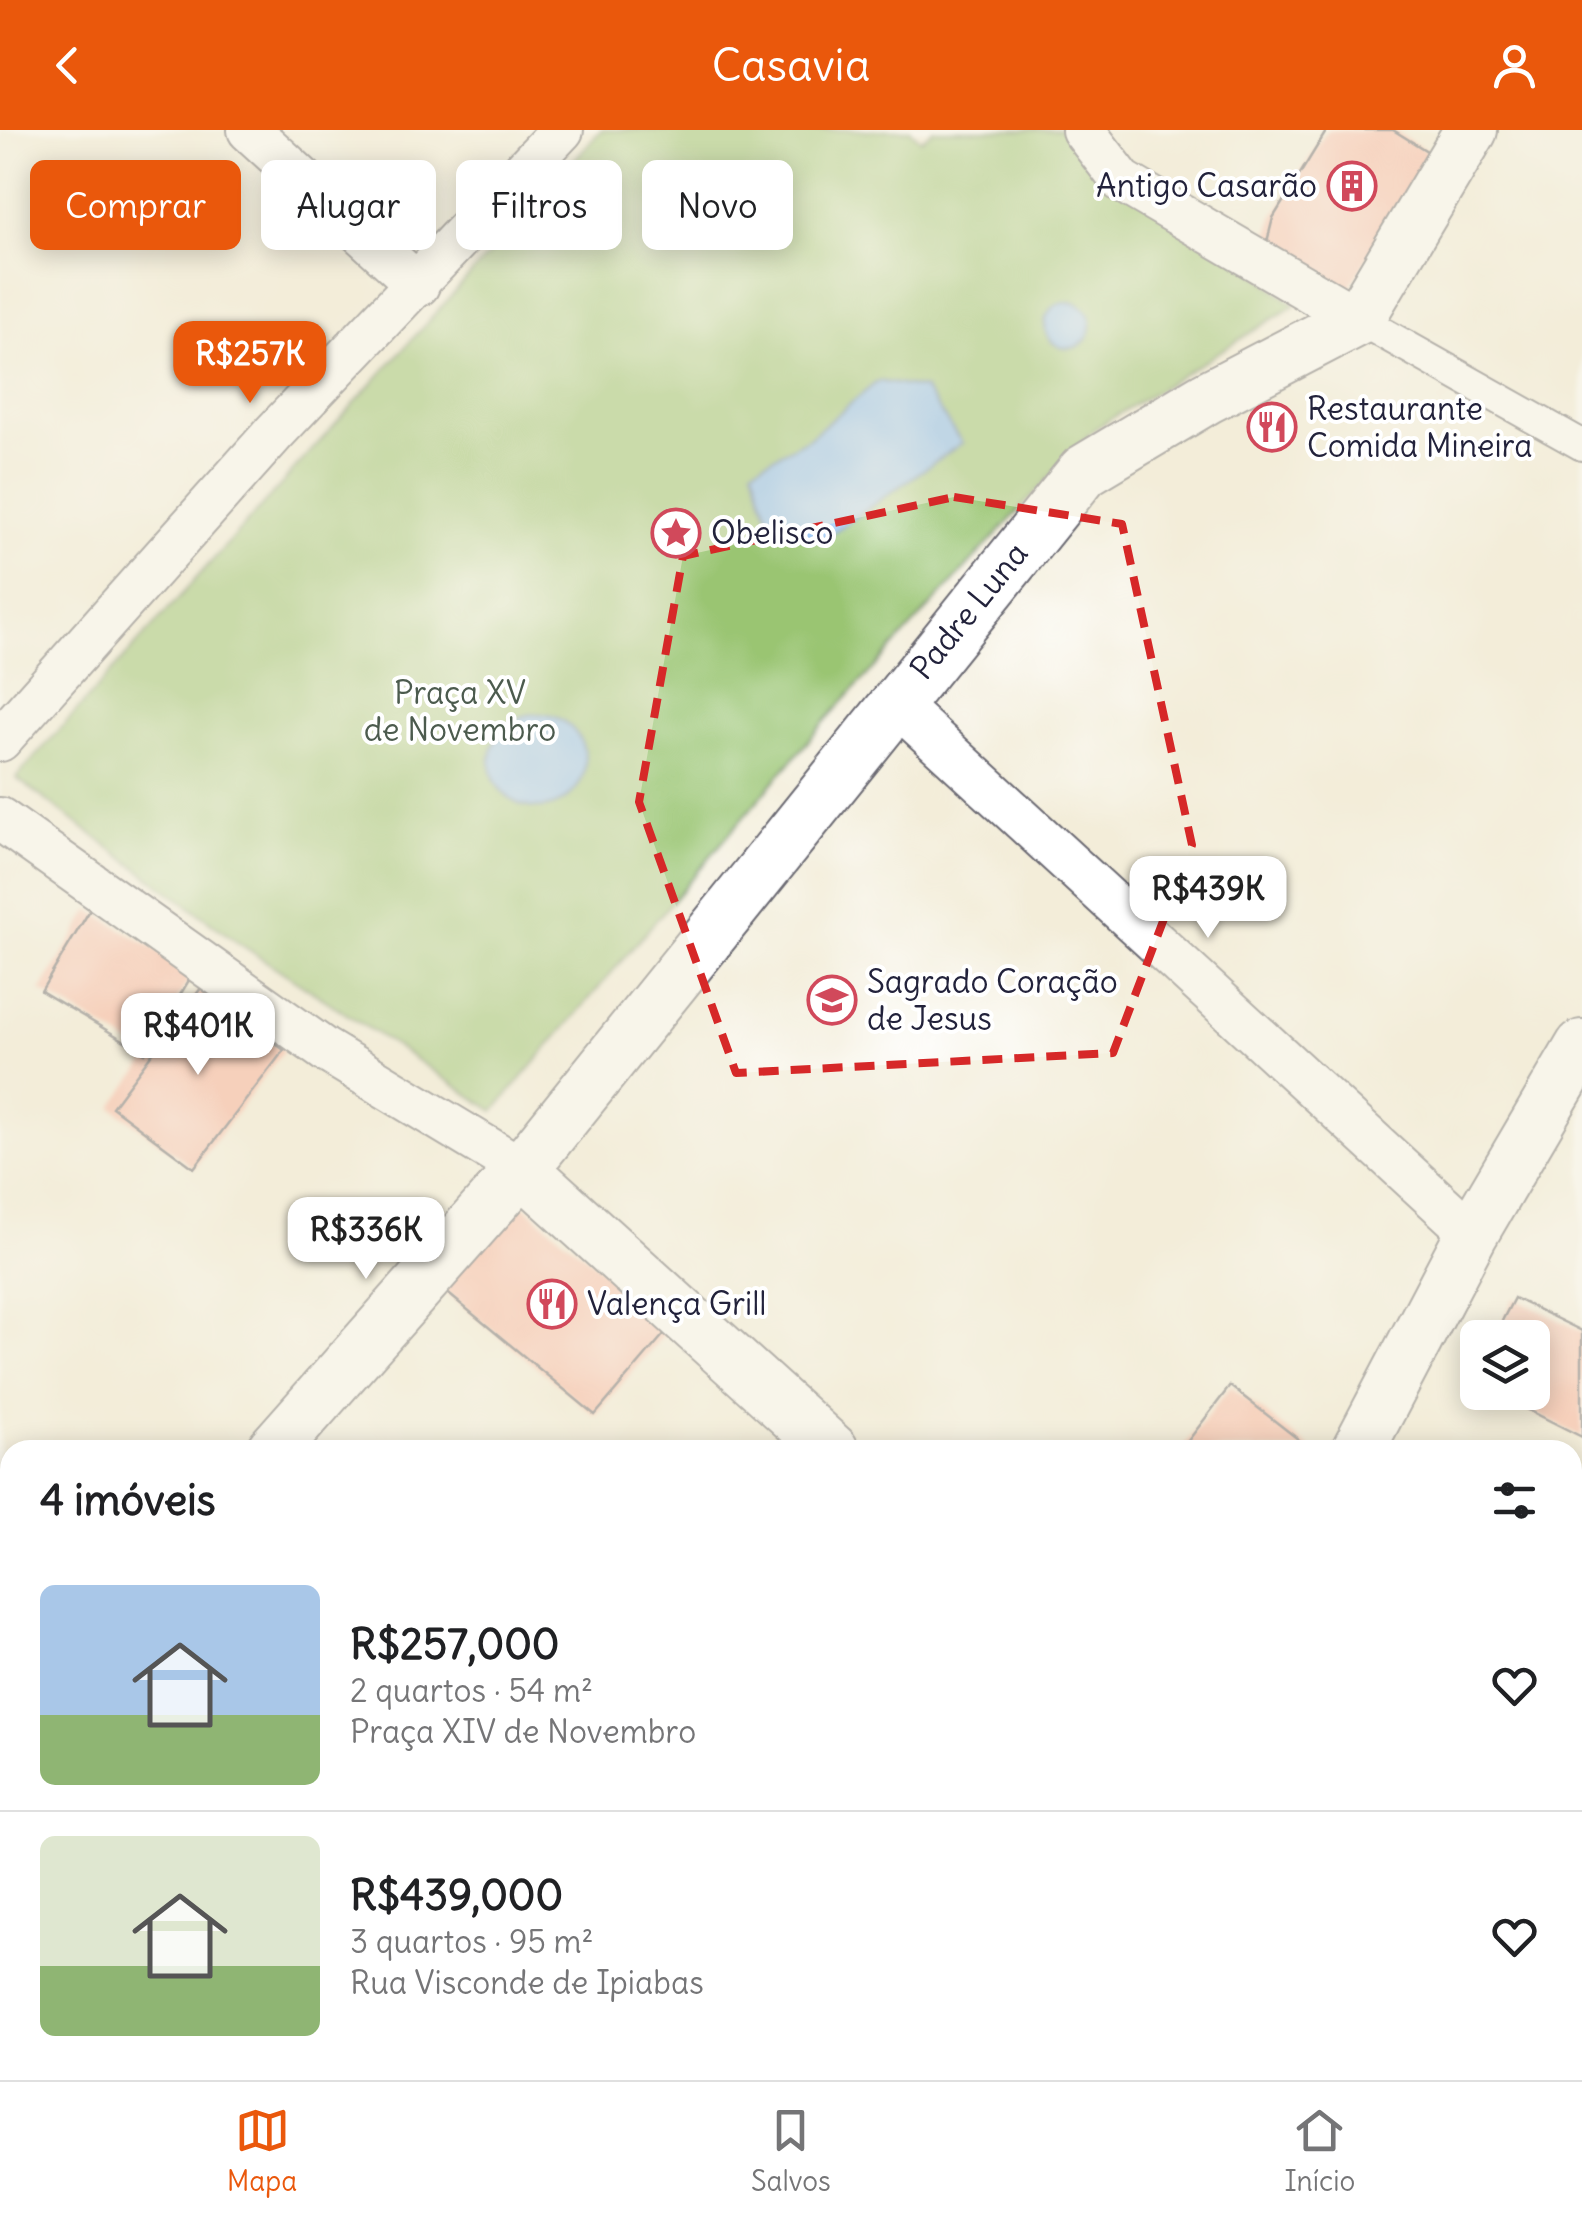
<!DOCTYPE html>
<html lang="pt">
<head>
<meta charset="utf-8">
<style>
  body { margin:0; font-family:Delius,sans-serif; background:#f2f2f2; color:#202124; height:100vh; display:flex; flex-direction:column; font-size:38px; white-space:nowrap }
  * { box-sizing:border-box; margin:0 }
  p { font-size:32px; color:#757577 }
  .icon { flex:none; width:55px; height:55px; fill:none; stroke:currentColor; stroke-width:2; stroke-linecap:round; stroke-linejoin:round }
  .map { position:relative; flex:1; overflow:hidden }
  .drawer { position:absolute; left:0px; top:1310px; width:1582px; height:640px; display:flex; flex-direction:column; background:#fff; border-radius:30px 30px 0 0; box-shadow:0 5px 25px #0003 }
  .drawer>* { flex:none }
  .top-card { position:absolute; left:30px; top:30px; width:1000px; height:90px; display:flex; gap:20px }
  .fabs { position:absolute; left:1460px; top:1190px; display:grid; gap:20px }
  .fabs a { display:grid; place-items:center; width:90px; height:90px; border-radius:15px; background:#fff; box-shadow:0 5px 25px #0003; font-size:50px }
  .price { position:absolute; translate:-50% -85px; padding:0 22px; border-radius:20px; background:#fff; color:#222; font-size:32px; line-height:65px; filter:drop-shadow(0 2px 5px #0008) }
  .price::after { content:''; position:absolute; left:50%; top:60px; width:30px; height:22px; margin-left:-15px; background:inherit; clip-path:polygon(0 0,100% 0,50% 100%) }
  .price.current { background:#ea580c; color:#fff }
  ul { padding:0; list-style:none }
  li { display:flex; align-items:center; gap:30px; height:250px; padding:0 40px }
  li+li { border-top:2px solid #e0e0e0 }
  li span { display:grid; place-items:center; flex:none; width:280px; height:200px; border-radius:15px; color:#555 }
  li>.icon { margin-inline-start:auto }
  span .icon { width:120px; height:120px; fill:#fffc; stroke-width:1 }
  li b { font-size:42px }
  h2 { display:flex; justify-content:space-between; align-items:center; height:120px; padding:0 40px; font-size:42px }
  .pill { padding:0 35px; border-radius:15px; background:#fff; box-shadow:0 5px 25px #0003; font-size:35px; line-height:90px }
  .pill.current { background:#ea580c; color:#fff }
  header { display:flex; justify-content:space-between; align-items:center; height:130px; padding:0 40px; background:#ea580c; color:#fff; font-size:45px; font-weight:600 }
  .dock { display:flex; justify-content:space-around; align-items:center; height:140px; border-top:2px solid #e0e0e0; background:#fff; font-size:28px; color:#757577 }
  .dock a { display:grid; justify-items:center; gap:5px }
  .dock .current { color:#ea580c }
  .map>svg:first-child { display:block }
  .green { fill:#9ac572; stroke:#5e7456; stroke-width:2.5 }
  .water { fill:#84bbf4; stroke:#536e98; stroke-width:2.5 }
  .building { fill:#fbad98 }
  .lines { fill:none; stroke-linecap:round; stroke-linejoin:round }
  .pedestrian-casing { stroke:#6b6972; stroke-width:34 }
  .minor-casing { stroke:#6b6972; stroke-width:46 }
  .tertiary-casing { stroke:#6b6972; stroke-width:56 }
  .pedestrian { stroke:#fff; stroke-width:30 }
  .minor { stroke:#fff; stroke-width:42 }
  .tertiary { stroke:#fff; stroke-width:52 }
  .marked { fill:none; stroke:#d62828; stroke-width:8; stroke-dasharray:20 12; stroke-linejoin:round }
  .labels { text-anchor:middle; stroke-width:8; stroke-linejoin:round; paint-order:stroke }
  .poi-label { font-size:32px; fill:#22223b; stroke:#fff; text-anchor:start }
  .street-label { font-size:32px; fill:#22223b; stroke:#fff }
  .park-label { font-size:32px; fill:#4c5b4e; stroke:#fff }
</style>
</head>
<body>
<header><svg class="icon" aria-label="back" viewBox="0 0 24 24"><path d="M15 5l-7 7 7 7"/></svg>Casavia<svg class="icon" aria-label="person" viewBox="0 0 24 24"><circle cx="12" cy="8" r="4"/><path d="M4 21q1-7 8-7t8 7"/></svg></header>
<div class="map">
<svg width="1582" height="1950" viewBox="0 0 1582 1950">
  <rect width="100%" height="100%" fill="#fff"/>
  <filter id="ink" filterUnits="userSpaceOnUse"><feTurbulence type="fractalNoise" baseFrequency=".01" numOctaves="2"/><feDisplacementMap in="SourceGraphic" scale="20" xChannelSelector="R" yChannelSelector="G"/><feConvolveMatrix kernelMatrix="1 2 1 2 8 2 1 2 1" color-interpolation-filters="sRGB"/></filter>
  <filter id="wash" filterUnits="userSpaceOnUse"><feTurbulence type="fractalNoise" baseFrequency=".0048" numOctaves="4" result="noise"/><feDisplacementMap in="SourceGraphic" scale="40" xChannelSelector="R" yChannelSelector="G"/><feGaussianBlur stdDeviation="2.25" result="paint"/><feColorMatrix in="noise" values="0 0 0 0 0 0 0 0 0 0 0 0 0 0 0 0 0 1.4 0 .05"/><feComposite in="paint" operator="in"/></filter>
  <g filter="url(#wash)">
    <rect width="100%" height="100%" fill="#f3edd9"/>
    <!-- green -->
    <path class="green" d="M601 0H911L921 10 933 0H1078L1295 175 1093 300 827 589 494 981 237 812 16 648Z"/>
    <!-- water -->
    <g class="water">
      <circle cx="1068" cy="195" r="23"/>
      <path d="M878 251 924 259 962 313 822 410 772 399 753 338 809 308Z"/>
      <circle cx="538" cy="631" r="47"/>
    </g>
    <g id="blocks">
      <!-- building -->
      <g class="building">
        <path d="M1327 0H1393L1430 23 1348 160 1267 112 1273 88Z"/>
        <path d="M90 780 194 842 145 923 41 861Z"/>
        <path d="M201 858 284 920 194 1038 112 977Z"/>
        <path d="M504 1059 671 1196 595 1285 433 1151Z"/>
        <path d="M1514 1168 1582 1201V1307L1493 1262H1532V1208H1493Z"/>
        <path d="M1230 1256 1312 1320H1181Z"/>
        <path d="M10 1615V1821L0 1812V1626Z"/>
        <path d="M142 1940H691L682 1950H153Z"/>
      </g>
    </g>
  </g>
  <g filter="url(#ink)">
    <use href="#blocks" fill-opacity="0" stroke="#6b6972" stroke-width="2.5"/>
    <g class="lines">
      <!-- pedestrian casing -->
      <g class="pedestrian-casing">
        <path id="pedestrian" d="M1358 189 1582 315"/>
      </g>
      <!-- minor casing -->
      <g class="minor-casing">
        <g id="minor">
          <path d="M249 0 418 155"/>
          <path d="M1083 0 1122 51 1358 189"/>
          <path d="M895 573 1472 1103"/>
          <path d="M0 610 275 302 562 0"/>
          <path d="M0 689 325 920 522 1039"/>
          <path d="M1127 1940 1130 1950"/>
          <path d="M1547 1940 1559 1950"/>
          <path d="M788 1950 791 1940"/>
        </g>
      </g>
      <!-- tertiary casing -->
      <g class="tertiary-casing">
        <g id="tertiary">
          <path d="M522 1039 832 1320"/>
          <path d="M273 1320 522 1039 1084 341 1206 268 1358 189 1471 0"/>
          <path d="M1358 1320 1472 1103 1582 916"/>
          <path d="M0 1615 10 1604"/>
        </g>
      </g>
      <!-- pedestrian -->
      <use href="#pedestrian" class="pedestrian"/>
      <!-- minor -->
      <use href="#minor" class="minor"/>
      <!-- tertiary -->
      <use href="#tertiary" class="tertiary"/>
    </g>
  </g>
  <!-- marked area -->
  <path d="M0 0H1582V1950H0ZM954 367 1122 394 1192 715 1113 923 736 943 639 672 683 426Z" fill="#f3edd9" fill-opacity=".55" fill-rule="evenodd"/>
  <path class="marked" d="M954 367 1122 394 1192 715 1113 923 736 943 639 672 683 426Z"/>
  <!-- icons -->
  <defs>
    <g id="building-ring" transform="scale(2.5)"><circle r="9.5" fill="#fff" stroke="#d1495b" stroke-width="1.5"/><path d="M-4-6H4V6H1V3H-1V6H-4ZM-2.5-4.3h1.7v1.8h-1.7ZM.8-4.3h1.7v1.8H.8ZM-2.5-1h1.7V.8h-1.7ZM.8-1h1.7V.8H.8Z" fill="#d1495b"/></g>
    <g id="restaurant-ring" transform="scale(2.5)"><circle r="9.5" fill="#fff" stroke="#d1495b" stroke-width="1.5"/><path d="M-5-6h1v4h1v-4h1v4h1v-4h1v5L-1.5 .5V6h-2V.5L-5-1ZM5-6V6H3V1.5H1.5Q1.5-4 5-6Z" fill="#d1495b"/></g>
    <g id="sight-ring" transform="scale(2.5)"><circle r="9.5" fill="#fff" stroke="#d1495b" stroke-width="1.5"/><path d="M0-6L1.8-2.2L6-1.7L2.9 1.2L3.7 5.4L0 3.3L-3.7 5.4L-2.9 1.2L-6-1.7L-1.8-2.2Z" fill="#d1495b"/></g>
    <g id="school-ring" transform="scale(2.5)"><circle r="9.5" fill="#fff" stroke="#d1495b" stroke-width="1.5"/><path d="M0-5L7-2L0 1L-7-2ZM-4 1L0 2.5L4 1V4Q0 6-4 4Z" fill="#d1495b"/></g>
  </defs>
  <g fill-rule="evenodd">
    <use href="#building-ring" x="1352" y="56"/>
    <use href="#restaurant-ring" x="1272" y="297"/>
    <use href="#sight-ring" x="676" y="403"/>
    <use href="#school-ring" x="832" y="870"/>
    <use href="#restaurant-ring" x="552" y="1174"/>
  </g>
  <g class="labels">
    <!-- poi labels -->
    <g class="poi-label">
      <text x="1317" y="67" text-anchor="end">Antigo Casarão</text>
      <text x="1307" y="290">Restaurante<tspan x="1307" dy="37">Comida Mineira</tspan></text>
      <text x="711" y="414">Obelisco</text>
      <text x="867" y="863">Sagrado Coração<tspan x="867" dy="37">de Jesus</tspan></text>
      <text x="587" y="1185">Valença Grill</text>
    </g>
    <!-- street labels -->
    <g class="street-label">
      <text transform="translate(969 481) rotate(-51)" y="11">Padre Luna</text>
    </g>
    <!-- park labels -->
    <g class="park-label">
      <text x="460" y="574">Praça XV<tspan x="460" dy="37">de Novembro</tspan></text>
    </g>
  </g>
</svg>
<div class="fabs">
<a><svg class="icon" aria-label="layers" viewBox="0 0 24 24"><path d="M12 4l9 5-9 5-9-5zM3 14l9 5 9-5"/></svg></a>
</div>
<b class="price current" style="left:250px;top:276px">R$257K</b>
<b class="price" style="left:1208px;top:811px">R$439K</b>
<b class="price" style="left:198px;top:948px">R$401K</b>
<b class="price" style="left:366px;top:1152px">R$336K</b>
<div class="top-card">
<a class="pill current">Comprar</a>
<a class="pill">Alugar</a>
<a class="pill">Filtros</a>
<a class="pill">Novo</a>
</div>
<section class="drawer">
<h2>4 imóveis<svg class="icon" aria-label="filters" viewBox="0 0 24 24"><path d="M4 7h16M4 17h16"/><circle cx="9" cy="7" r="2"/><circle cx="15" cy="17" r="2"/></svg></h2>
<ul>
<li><span style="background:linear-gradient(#a9c7e8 65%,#8fb573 0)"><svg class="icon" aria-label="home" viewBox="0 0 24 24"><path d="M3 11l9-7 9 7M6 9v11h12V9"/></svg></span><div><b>R$257,000</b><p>2 quartos · 54 m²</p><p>Praça XIV de Novembro</p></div><svg class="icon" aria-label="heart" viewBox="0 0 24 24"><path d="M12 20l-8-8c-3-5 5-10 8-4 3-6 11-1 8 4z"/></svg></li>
<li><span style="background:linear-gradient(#dfe7d0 65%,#8fb573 0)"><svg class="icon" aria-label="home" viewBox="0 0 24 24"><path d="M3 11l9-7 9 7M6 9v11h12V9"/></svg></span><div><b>R$439,000</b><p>3 quartos · 95 m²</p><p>Rua Visconde de Ipiabas</p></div><svg class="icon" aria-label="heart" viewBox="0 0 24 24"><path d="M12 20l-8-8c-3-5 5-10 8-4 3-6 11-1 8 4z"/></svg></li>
</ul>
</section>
</div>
<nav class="dock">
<a class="current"><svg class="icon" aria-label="map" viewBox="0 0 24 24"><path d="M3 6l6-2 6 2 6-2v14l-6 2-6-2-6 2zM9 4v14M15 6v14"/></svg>Mapa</a>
<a><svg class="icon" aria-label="saved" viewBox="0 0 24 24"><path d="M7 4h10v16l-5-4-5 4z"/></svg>Salvos</a>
<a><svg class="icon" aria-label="home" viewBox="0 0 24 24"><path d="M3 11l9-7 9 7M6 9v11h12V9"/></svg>Início</a>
</nav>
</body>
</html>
